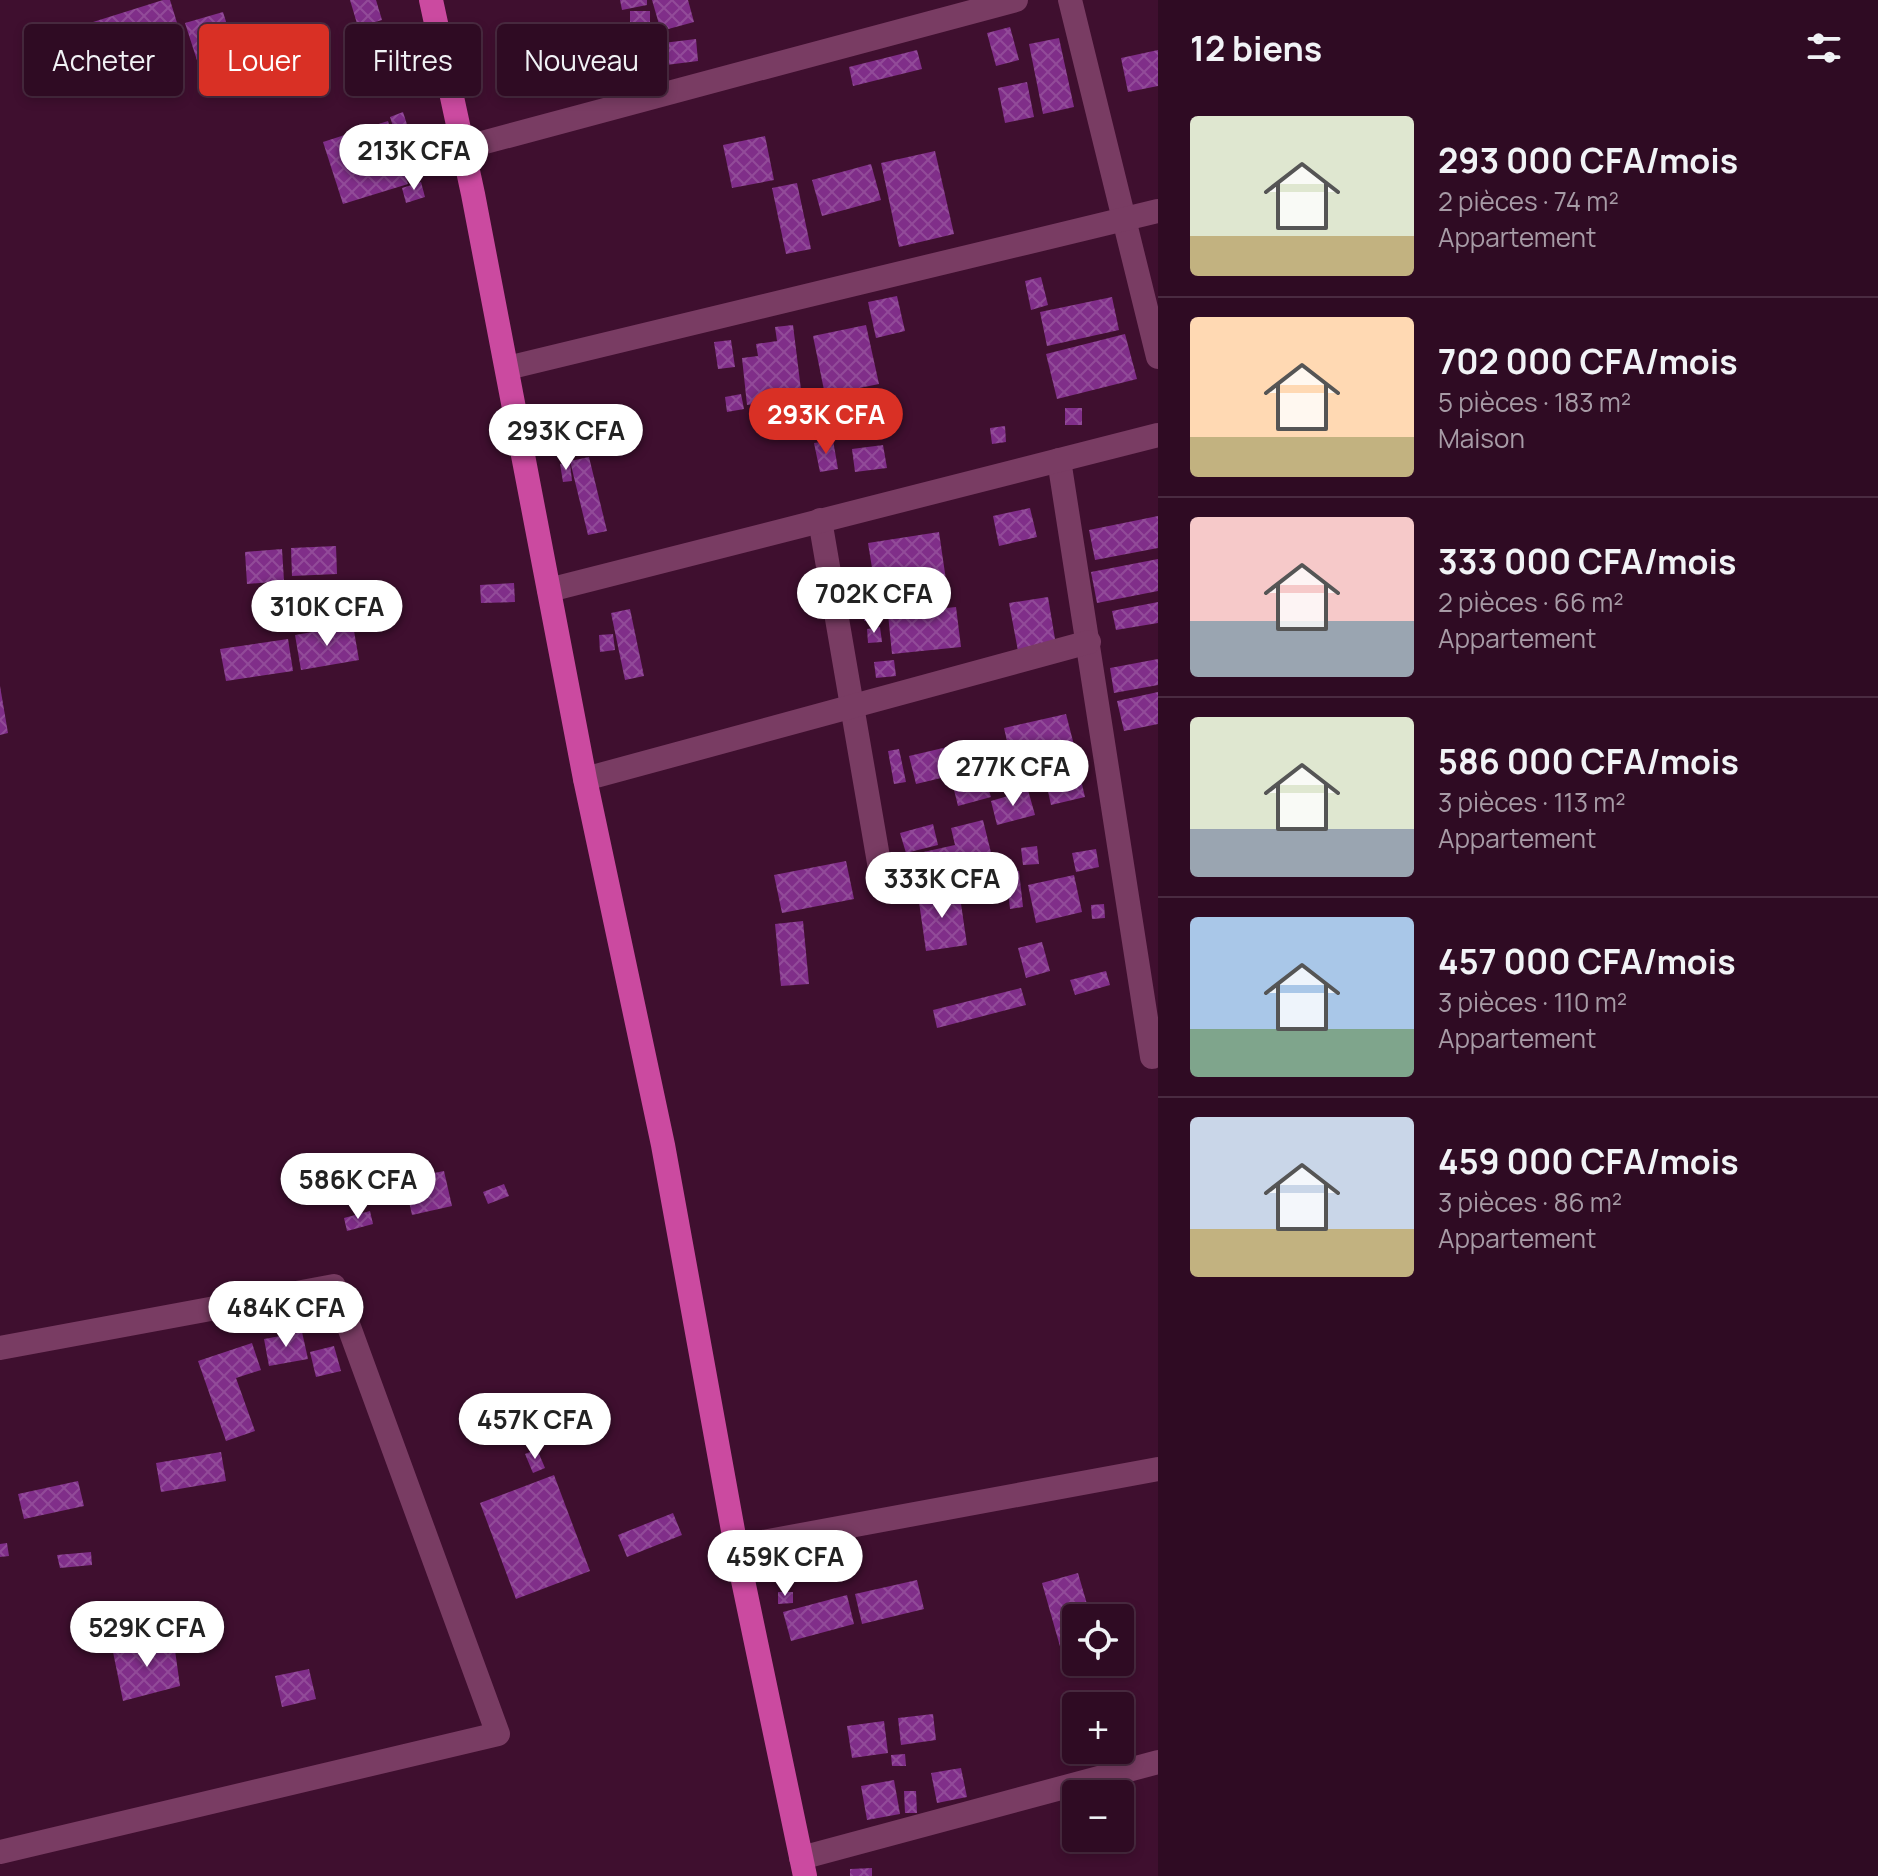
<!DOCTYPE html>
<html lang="fr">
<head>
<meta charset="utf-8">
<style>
  body { margin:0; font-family:Manrope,sans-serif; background:#3b1930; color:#f1f3f6; height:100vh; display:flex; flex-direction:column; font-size:30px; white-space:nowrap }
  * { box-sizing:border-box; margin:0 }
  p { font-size:26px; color:#a79ba6 }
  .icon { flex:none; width:44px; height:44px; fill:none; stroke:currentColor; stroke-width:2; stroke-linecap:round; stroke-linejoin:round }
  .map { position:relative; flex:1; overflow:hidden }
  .side { display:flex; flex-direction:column; background:#2f0b23; width:720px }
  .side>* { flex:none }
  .hud { position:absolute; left:24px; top:24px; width:760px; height:72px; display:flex; gap:16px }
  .tools { position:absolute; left:1062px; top:1604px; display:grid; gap:16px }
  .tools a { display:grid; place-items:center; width:72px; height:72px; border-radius:8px; background:#2f0b23; box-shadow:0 4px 12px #0003,0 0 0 2px #4a2b41; font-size:40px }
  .price { position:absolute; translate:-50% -68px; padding:0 18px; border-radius:28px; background:#fff; color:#222; font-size:26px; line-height:52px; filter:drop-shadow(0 2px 4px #0008) }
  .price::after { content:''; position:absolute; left:50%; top:48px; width:24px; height:18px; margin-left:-12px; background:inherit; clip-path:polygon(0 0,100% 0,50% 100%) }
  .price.on { background:#d93025; color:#fff }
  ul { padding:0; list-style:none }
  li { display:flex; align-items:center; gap:24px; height:200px; padding:0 32px }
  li+li { border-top:2px solid #4a2b41 }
  li span { display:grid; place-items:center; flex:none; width:224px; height:160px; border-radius:8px; color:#555 }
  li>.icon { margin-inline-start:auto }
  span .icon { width:96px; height:96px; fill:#fffc; stroke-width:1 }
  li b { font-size:34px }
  h2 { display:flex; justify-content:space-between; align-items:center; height:96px; padding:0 32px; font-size:34px }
  .tag { padding:0 28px; border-radius:8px; background:#2f0b23; box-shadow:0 4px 12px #0003,0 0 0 2px #4a2b41; font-size:28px; line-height:72px }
  .tag.on { background:#d93025; color:#fff }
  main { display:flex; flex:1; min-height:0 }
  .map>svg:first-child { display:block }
  .building { fill:url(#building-cross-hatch) }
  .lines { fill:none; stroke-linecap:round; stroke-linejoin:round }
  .minor { stroke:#793c63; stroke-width:24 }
  .major { stroke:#cb4aa0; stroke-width:24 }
</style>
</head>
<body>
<main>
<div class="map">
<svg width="1158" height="1876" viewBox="0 0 1158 1876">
  <defs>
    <pattern id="building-cross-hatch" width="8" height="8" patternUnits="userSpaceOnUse" patternTransform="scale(2)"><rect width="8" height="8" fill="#802e89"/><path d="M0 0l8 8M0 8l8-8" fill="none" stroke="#924b99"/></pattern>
  </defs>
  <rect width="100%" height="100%" fill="#3f0f2f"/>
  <!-- building -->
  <g class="building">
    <path d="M163 0H170L182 39 52 80 39 39Z"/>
    <path d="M350 0H376L382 20 358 27Z"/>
    <path d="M620 0H647V5L622 10Z"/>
    <path d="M652 0H688L694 22 661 31Z"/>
    <rect x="630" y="11" width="20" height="12"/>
    <path d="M223 12 240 67 203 79 185 23Z"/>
    <path d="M383 22 390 44 369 51 362 28Z"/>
    <path d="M629 25H644V38H628Z"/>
    <path d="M1010 27 1019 60 996 66 987 33Z"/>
    <path d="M1059 38 1074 107 1043 114 1029 44Z"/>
    <path d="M696 39 698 61 666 65 663 43Z"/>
    <path d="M917 50 922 69 853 86 849 67Z"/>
    <path d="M1158 50V86L1128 92 1121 58Z"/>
    <path d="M1027 82 1034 117 1005 123 998 88Z"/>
    <path d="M403 112 421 168 408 172 390 117Z"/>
    <path d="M388 121 408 184 343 204 323 142Z"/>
    <path d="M765 136 774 180 732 188 723 145Z"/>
    <path d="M935 151 954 234 899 247 881 163Z"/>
    <path d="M871 164 881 200 822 216 812 180Z"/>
    <path d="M421 182 425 197 406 203 402 188Z"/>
    <path d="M797 183 811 249 786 254 772 188Z"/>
    <path d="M1041 277 1048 305 1031 310 1025 281Z"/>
    <path d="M897 296 905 331 876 338 868 302Z"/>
    <path d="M1112 297 1119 330 1047 346 1040 312Z"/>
    <path d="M793 325 802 398 747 405 742 358 758 356 756 344 777 341 775 327Z"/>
    <path d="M866 325 879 384 825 395 813 336Z"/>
    <path d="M1125 334 1137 379 1057 399 1046 354Z"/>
    <path d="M731 340 735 367 718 369 714 342Z"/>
    <path d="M741 394 744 409 727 412 725 397Z"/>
    <path d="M879 396 886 423 824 439 816 412Z"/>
    <rect x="1065" y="408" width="17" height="17"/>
    <path d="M1005 426 1006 442 992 444 990 428Z"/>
    <path d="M833 440 838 469 820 472 814 443Z"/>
    <path d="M883 445 887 468 855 472 852 449Z"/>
    <path d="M589 457 607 531 588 535 570 461Z"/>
    <path d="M570 463 572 481 563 482 560 464Z"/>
    <path d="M1030 508 1037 537 999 546 993 516Z"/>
    <path d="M1158 516V548L1095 560 1089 530Z"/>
    <path d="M939 532 948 594 878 605 868 543Z"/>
    <path d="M336 546 337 574 292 576 291 548Z"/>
    <path d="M282 549 284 581 247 584 245 552Z"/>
    <path d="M1158 559V591L1097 603 1091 572Z"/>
    <path d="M514 583 515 602 481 603 480 585Z"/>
    <path d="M1048 597 1056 645 1018 651 1009 603Z"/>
    <path d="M1158 602V623L1116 630 1112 611Z"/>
    <path d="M956 607 961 647 892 654 888 614Z"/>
    <path d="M630 609 644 676 625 680 611 613Z"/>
    <path d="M881 609 882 619 864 621V611Z"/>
    <path d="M353 625 359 660 301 670 295 635Z"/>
    <path d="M880 627 882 642 868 643 867 629Z"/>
    <path d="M613 634 615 650 600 652 599 635Z"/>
    <path d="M288 639 293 671 226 681 220 649Z"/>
    <path d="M1158 659V685L1114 693 1110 668Z"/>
    <path d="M894 660 896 676 876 678 874 662Z"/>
    <path d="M0 686 8 733 0 735Z"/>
    <path d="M1158 692V724L1124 731 1117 701Z"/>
    <path d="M1066 714 1075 749 1012 763 1004 728Z"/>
    <path d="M977 740 983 768 916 784 909 756Z"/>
    <path d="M999 742 1004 774 989 777 983 744Z"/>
    <path d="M899 749 906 782 894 784 888 751Z"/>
    <path d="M1077 753 1078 762 1043 769 1041 759Z"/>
    <path d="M1081 780 1085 797 1051 805 1047 787Z"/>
    <path d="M986 782 991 797 958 806 954 790Z"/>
    <path d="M1028 790 1035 815 997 825 991 801Z"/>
    <path d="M983 820 995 869 917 888 910 855 955 845 951 828Z"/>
    <path d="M933 824 938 845 906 853 900 833Z"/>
    <path d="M1037 846 1039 864 1023 865 1021 848Z"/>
    <path d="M1096 849 1099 867 1076 872 1072 853Z"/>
    <path d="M846 861 854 899 782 913 774 875Z"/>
    <path d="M1019 871 1023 907 1010 909 1006 872Z"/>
    <path d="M1074 875 1082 912 1036 923 1028 885Z"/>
    <path d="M959 890 967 945 926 951 918 895Z"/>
    <path d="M1104 904 1105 918 1092 919 1091 905Z"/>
    <path d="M803 921 809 984 781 986 775 924Z"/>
    <path d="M1042 942 1050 971 1026 978 1018 948Z"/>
    <path d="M1106 971 1110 985 1075 995 1070 980Z"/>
    <path d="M1021 988 1026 1005 937 1028 933 1010Z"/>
    <path d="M444 1171 452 1206 412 1215 404 1179Z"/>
    <path d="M504 1184 509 1196 488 1204 483 1192Z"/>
    <path d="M370 1211 373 1224 347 1231 344 1218Z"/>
    <path d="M302 1332 308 1359 269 1366 264 1339Z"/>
    <path d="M252 1343 261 1370 236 1378 255 1431 226 1441 198 1361Z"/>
    <path d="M334 1346 341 1371 316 1377 310 1352Z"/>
    <path d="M537 1449 545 1468 533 1473 525 1454Z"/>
    <path d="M221 1452 226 1481 161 1492 156 1463Z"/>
    <path d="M554 1475 590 1571 516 1599 480 1503Z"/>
    <path d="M78 1481 84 1506 24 1519 18 1494Z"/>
    <path d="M673 1513 682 1535 627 1557 618 1535Z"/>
    <path d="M7 1543 9 1556 0 1557V1544Z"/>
    <path d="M91 1552 92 1565 60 1568 57 1555Z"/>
    <path d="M1078 1573 1091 1618H1076V1653L1063 1657 1042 1583Z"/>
    <path d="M917 1580 924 1609 862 1624 855 1594Z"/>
    <path d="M778 1592H793V1603L778 1604Z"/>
    <path d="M847 1595 854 1624 791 1641 783 1612Z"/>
    <path d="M173 1636 180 1686 123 1701 113 1652Z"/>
    <path d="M309 1669 316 1699 282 1707 275 1676Z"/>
    <path d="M933 1714 936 1740 901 1745 898 1718Z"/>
    <path d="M884 1721 888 1753 852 1758 847 1726Z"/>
    <path d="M905 1754 906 1766H892L891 1755Z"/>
    <path d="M961 1768 967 1797 937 1803 931 1773Z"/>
    <path d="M894 1780 900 1814 867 1820 861 1786Z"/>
    <path d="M904 1791H916L917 1813H905Z"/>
    <path d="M872 1868V1876H850V1869Z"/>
  </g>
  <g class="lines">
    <!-- minor -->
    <g class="minor">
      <path d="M1070 0 1158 357"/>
      <path d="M463 148 1016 0"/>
      <path d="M507 368 1158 211"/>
      <path d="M1059 460 1152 1057"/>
      <path d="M820 520 883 886"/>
      <path d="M549 590 1158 435"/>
      <path d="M585 779 1089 642"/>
      <path d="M0 1348 334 1286 498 1734 0 1852"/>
      <path d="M736 1547 1158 1469"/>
      <path d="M801 1858 1158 1762"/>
    </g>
    <!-- major -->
    <path class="major" d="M431 0 473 194 585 779 663 1145 736 1547 805 1876"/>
  </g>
</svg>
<div class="tools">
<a><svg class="icon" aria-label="locate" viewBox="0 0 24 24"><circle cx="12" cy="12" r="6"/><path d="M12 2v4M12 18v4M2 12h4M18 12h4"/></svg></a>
<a>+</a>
<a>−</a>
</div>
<b class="price" style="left:414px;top:192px">213K CFA</b>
<b class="price on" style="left:826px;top:456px">293K CFA</b>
<b class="price" style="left:566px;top:472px">293K CFA</b>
<b class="price" style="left:874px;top:635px">702K CFA</b>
<b class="price" style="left:327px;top:648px">310K CFA</b>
<b class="price" style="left:1013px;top:808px">277K CFA</b>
<b class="price" style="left:942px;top:920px">333K CFA</b>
<b class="price" style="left:358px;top:1221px">586K CFA</b>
<b class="price" style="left:286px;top:1349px">484K CFA</b>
<b class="price" style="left:535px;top:1461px">457K CFA</b>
<b class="price" style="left:785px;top:1598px">459K CFA</b>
<b class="price" style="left:147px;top:1669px">529K CFA</b>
<div class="hud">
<a class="tag">Acheter</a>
<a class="tag on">Louer</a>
<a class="tag">Filtres</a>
<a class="tag">Nouveau</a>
</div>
</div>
<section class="side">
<h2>12 biens<svg class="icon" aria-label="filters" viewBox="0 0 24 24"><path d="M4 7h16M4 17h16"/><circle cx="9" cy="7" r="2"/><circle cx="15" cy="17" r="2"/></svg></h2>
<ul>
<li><span style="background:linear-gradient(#dfe7d0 75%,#c2b280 0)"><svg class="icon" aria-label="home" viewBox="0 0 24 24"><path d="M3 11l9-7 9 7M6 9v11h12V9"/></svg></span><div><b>293 000 CFA/mois</b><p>2 pièces · 74 m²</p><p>Appartement</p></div></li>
<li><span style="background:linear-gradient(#ffd9b3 75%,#c2b280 0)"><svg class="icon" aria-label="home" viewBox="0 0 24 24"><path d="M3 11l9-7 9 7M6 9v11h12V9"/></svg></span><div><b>702 000 CFA/mois</b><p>5 pièces · 183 m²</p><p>Maison</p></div></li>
<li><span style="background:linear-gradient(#f6c9c9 65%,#9aa5b1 0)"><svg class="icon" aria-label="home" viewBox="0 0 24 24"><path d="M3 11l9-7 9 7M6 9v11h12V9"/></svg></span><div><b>333 000 CFA/mois</b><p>2 pièces · 66 m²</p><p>Appartement</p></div></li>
<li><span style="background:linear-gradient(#dfe7d0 70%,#9aa5b1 0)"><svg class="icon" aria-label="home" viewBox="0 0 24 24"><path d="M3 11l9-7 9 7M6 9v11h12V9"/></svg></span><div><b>586 000 CFA/mois</b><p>3 pièces · 113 m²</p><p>Appartement</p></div></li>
<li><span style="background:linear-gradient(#a9c7e8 70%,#7fa58c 0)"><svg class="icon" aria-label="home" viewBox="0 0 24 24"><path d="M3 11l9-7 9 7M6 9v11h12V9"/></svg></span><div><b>457 000 CFA/mois</b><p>3 pièces · 110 m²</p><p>Appartement</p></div></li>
<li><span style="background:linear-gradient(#c9d6e8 70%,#c2b280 0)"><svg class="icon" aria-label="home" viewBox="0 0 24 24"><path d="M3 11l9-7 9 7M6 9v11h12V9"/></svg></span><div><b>459 000 CFA/mois</b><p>3 pièces · 86 m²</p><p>Appartement</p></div></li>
</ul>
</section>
</main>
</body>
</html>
